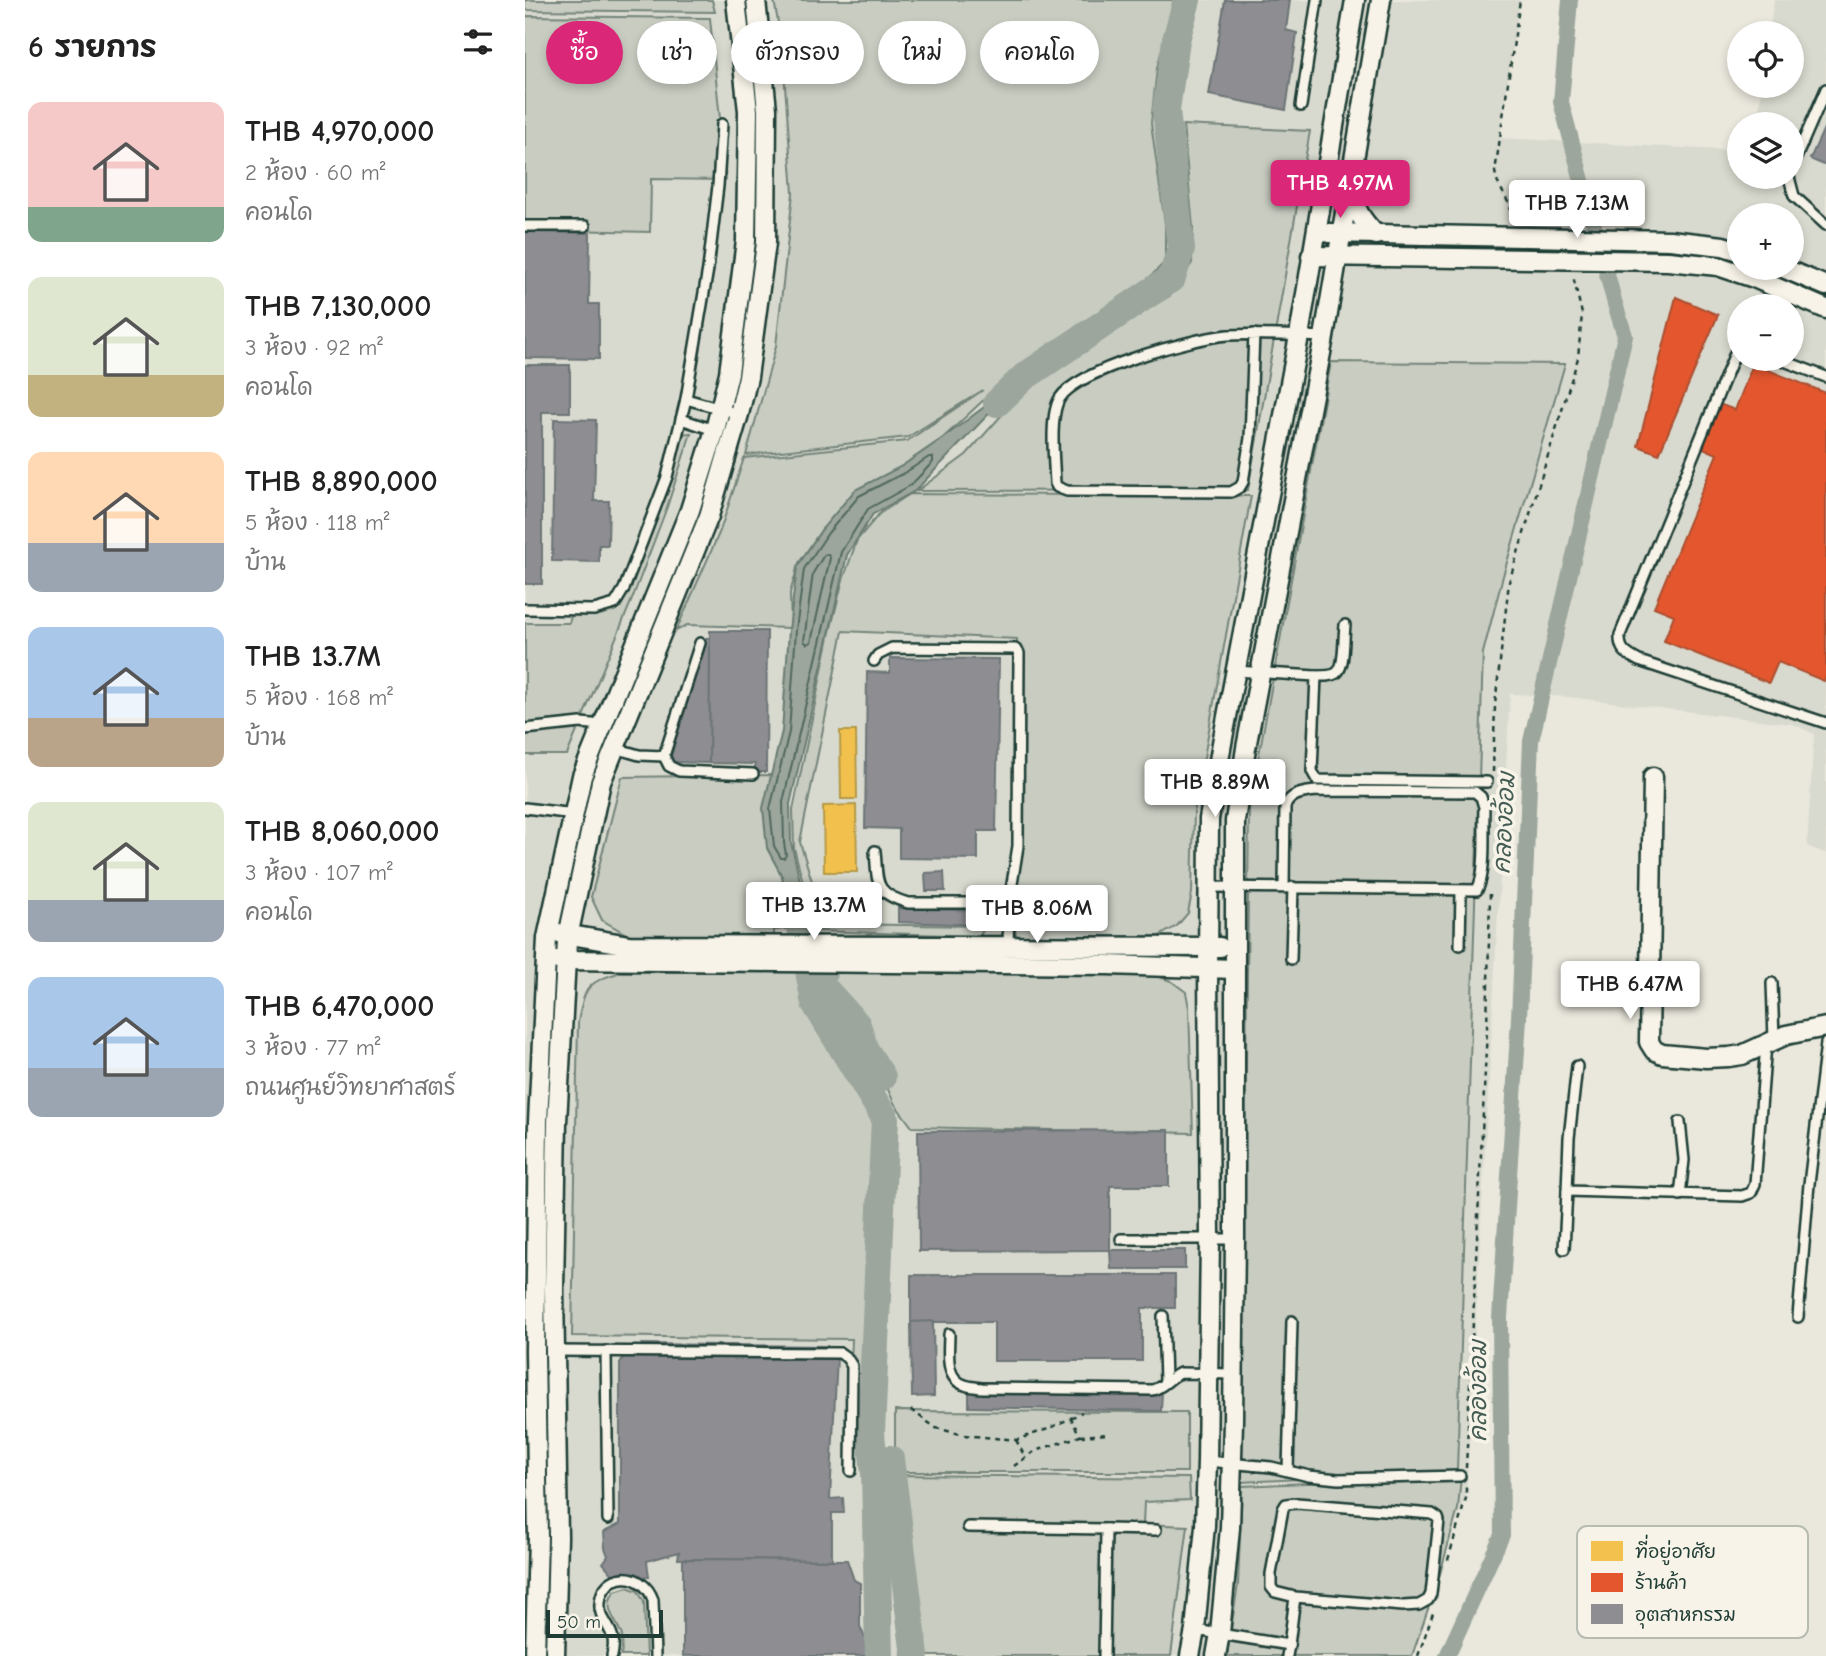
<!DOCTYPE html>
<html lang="th">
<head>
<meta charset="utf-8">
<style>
  body { margin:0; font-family:"Comic Neue","Playpen Sans Thai",sans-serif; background:#f6f6f6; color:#222; height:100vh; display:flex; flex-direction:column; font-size:26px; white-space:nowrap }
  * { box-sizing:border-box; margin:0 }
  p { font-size:23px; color:#767676 }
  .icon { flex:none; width:38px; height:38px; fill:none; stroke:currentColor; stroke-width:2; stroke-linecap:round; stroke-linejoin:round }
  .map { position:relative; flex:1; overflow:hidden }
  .sheet { display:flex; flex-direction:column; background:#fff; width:525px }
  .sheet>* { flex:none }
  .guide { position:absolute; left:21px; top:21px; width:665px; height:63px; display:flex; gap:14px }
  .buttons { position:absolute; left:1202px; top:21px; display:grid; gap:14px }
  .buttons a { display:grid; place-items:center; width:77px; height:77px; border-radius:50%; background:#fff; box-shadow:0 4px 10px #0003; font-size:35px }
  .scale { position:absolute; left:21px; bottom:18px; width:117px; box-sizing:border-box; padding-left:7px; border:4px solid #1f3d34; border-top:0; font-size:19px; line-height:24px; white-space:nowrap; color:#1f3d34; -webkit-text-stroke:5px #f7f3e8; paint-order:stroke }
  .price { position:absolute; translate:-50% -60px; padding:0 16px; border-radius:7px; background:#fff; color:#222; font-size:23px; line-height:46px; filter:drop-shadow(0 2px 4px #0008) }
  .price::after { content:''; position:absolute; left:50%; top:42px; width:21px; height:16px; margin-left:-10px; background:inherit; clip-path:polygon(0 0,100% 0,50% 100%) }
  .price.current { background:#db2777; color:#fff }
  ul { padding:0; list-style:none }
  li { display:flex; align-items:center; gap:21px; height:175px; padding:0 28px }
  li span { display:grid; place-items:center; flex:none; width:196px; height:140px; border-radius:14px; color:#555 }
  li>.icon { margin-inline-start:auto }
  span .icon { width:84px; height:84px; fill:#fffc; stroke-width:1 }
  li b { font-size:30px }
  h2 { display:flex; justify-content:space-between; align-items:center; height:84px; padding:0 28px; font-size:30px }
  .pill { padding:0 24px; border-radius:32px; background:#fff; box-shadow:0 4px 10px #0003; font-size:24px; line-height:63px }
  .pill.current { background:#db2777; color:#fff }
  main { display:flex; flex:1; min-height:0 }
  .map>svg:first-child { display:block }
  .built { fill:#d9dacf; fill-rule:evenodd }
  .green { fill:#c8ccc1; stroke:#74847a; stroke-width:2 }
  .water { fill:#9ca69c; stroke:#6a7c72; stroke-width:2 }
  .homes { fill:#f2c14e; stroke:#b39946; stroke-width:2 }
  .shops { fill:#e4572e; stroke:#a94f30; stroke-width:2 }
  .industry { fill:#8d8d92; stroke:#6c7576; stroke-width:2 }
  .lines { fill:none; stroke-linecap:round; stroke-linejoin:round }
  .shore { stroke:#51675e; stroke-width:2 }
  .canal { stroke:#9ca69c; stroke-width:16 }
  .river { stroke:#9ca69c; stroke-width:28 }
  .lane-casing { stroke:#1f3d34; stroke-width:14 }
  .street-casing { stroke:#1f3d34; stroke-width:23 }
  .path { stroke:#1f3d34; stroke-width:2.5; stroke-dasharray:5 5; stroke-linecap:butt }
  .lane { stroke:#f7f3e8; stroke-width:9 }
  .street { stroke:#f7f3e8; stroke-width:18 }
  .labels { text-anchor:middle; stroke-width:7; stroke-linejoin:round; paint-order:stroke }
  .water-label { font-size:24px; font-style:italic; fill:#445c53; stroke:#f7f3e8 }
  .key { fill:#f7f3e8; stroke:#b6bcb2; stroke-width:2 }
  .key-label { font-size:19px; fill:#1f3d34 }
</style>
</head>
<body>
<main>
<section class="sheet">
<h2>6 รายการ<svg class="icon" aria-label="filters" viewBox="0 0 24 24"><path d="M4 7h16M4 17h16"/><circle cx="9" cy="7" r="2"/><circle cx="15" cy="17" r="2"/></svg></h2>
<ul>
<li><span style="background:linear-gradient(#f6c9c9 75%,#7fa58c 0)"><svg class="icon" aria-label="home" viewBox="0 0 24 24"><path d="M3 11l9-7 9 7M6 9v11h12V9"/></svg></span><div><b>THB 4,970,000</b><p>2 ห้อง · 60 m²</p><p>คอนโด</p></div></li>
<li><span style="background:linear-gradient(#dfe7d0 70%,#c2b280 0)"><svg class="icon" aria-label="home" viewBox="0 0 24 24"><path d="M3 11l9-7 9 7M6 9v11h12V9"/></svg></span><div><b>THB 7,130,000</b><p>3 ห้อง · 92 m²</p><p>คอนโด</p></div></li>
<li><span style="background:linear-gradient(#ffd9b3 65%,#9aa5b1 0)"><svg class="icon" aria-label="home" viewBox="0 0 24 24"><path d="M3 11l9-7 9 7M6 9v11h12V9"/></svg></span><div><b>THB 8,890,000</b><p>5 ห้อง · 118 m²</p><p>บ้าน</p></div></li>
<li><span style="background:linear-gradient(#a9c7e8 65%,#b9a48a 0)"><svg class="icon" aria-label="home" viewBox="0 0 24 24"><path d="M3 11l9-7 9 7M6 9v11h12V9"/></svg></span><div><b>THB 13.7M</b><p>5 ห้อง · 168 m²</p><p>บ้าน</p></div></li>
<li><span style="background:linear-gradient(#dfe7d0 70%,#9aa5b1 0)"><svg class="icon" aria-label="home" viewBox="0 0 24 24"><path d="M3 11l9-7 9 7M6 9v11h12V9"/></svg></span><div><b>THB 8,060,000</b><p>3 ห้อง · 107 m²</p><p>คอนโด</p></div></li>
<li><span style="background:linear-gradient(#a9c7e8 65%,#9aa5b1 0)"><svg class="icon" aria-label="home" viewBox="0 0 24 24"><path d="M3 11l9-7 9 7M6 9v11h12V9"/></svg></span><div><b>THB 6,470,000</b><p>3 ห้อง · 77 m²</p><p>ถนนศูนย์วิทยาศาสตร์</p></div></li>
</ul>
</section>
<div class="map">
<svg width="1301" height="1656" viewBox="0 0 1301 1656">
  <rect width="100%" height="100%" fill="#eae8dd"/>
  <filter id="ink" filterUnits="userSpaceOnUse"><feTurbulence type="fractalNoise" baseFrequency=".0143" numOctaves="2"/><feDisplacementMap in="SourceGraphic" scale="14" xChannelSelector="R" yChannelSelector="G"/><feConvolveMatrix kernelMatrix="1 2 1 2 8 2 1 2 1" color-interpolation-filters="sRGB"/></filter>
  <g filter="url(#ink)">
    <!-- built -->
    <path class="built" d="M0 0H995L975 138 1214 151V177H1267V124H1232L1237 86H1267V33H1244L1249 0H1301V854L1282 846 1289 734 1268 724 1043 697 985 694 941 1498 879 1656H0ZM1214 215H1267V268H1214ZM1214 306H1267V359H1214Z"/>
    <!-- green -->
    <g class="green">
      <path d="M0 0H187L190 12 0 10Z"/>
      <path d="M249 0H650L632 68 626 123 640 224V262L625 277 496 365 418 438 377 466 297 529 274 563 265 593 266 628 162 625 151 631 195 531 219 458 382 441 458 390 383 437 221 455 251 346 268 193 257 45Z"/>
      <path d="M0 16 185 18 201 180 126 179 125 232 0 229Z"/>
      <path d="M658 125 785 131 723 490 392 491 441 455 510 378 646 295 667 263 668 227Z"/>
      <path d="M806 362 1040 364 978 576 958 653 932 1471 716 1482 724 809Z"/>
      <path d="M166 433 142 507 106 602 42 755H0V623H44L48 610 87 604 103 579 155 434Z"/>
      <path d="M385 494 726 496 669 813 667 893 663 913 652 926 634 936 492 938 489 926 492 639 318 631 275 842 300 924 460 926 455 936 288 931 283 901 269 848 268 810 304 636 317 583 332 540 354 514Z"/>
      <path d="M246 775 242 848 257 876 265 907 267 928 249 930V935H103L77 920 66 897 97 777Z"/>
      <path d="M96 972H273L277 988 276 1000 351 1115 346 1424 331 1433 321 1474 327 1339 47 1336 53 1022C60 986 61 983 96 972Z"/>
      <path d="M300 972 626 974 646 981 661 992 664 1008 668 1133 387 1127 369 1103 356 1074 340 1050 332 1025 296 984Z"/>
      <path d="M370 1411 662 1412V1472H370Z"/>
      <path d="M371 1475 664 1478 665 1500 619 1502 618 1524 663 1526 646 1656H393Z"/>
      <path d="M936 1476 933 1509 915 1574 887 1656H702L713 1584 717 1486Z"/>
      <path d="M102 1587 113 1591 119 1602 121 1656H96C97 1649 99 1640 96 1633 90 1618 77 1607 90 1591Z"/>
    </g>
    <!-- water -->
    <path class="water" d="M499 377 390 491 348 514 322 555 265 804 266 842 287 933H265V907L257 876 242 848 238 808 257 731 264 630 272 567 297 529 330 490 377 466 418 438Z"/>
    <!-- homes -->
    <g class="homes">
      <path d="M315 731H331L332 799H316Z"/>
      <path d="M331 805 332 872H299L298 806Z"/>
    </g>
    <!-- shops -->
    <g class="shops">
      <path d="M1151 297 1193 315 1134 454 1113 446Z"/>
      <path d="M1228 364 1301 393V677L1299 681 1253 662 1244 683 1139 641 1149 615 1129 607 1192 454 1176 447 1194 404 1210 410Z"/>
    </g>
    <!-- industry -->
    <g class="industry">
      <path d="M700 0H765L761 30 772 33 761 110 684 95Z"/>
      <path d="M1301 124V166L1285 159Z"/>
      <path d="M0 232 65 233 64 304H74V359L0 358Z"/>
      <path d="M0 365H45V412H17V584H0Z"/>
      <path d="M29 419 71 420 69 501H84L83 545H74V562L27 561Z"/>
      <path d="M185 631H242L241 772H230V764L184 763Z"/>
      <path d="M181 638H185L184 763 145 762 153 728Z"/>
      <path d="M365 658 474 659 471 831H453V859L374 858V829L340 828 342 672 365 673Z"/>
      <path d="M419 872 420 891H401L400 873Z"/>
      <path d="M373 908 458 911V925L373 922Z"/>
      <path d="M644 1130V1186H585V1250L394 1251 393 1131Z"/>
      <path d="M585 1250H660V1269H586Z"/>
      <path d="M386 1275H650V1308H617V1361H469V1322H386Z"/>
      <path d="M408 1321 409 1396 387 1397 386 1322Z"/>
      <path d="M117 1344 302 1346V1356L312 1357 305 1499 318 1498 319 1513H307V1560L153 1559 154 1552 122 1561 124 1577 89 1576 78 1563 83 1556 80 1548 79 1532 95 1524V1363L102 1351 116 1349Z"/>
      <path d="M444 1389 637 1393 636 1411 444 1407Z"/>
      <path d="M158 1559 322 1560 329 1580 335 1583V1626L347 1656H158Z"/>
    </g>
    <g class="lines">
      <!-- shore -->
      <g class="shore">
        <path d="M404 457H408V462L386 485 343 509 316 552 258 802 259 843 261 855 259 858H256L249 846 245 809 264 732 271 630 279 569 303 533 334 496 381 472Z"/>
        <path d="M303 554 305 558 286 642 282 644 279 641 288 573 299 555Z"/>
      </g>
      <!-- canal -->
      <path class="canal" d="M922 1656 977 1535 975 1318 994 1018 1006 741 1100 336 1090 304 1036 102 1045 0"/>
      <!-- river -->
      <g class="river">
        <path d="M472 403 499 377 647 278 656 249 641 110 651 40 662 0"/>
        <path d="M270 896 290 1003 360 1118 346 1433 350 1474 354 1656"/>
        <path d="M297 973H298L294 983 332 1025 340 1050 357 1077"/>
        <path d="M365 1459 390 1656"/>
      </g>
      <!-- lane casing -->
      <g class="lane-casing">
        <g id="lane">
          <path d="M776 106 792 0"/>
          <path d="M1267 167 1301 89"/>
          <path d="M1264 177 1269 196 1301 225"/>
          <path d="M0 226H60"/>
          <path d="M729 334 725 438 718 482 715 487 706 492 542 491 532 487 530 483C529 461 524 415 535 398 554 369 668 338 703 335 735 333 767 336 799 337"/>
          <path d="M1214 349 1211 351 1095 635C1094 650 1101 654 1114 661L1301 723"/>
          <path d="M1254 359 1301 377"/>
          <path d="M161 399 214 414"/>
          <path d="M156 419 192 431"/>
          <path d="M0 609 69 610 90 604 99 589 142 477 161 399 183 269 193 186 197 124"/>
          <path d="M175 643 139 756 144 766 154 771 228 774"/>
          <path d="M349 661 353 655 367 648 490 649 494 653 493 846 484 903 483 948"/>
          <path d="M710 671 791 676 787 771 792 780 962 782"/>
          <path d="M791 676C810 676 816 676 818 655 819 645 819 635 820 625"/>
          <path d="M0 729 56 723 78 725"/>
          <path d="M90 748 114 755 139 756"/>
          <path d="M0 808 49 814"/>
          <path d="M350 851C353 882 348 893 383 903H484"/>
          <path d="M684 887 952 890C962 873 958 829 959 807L956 797 950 792 791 791C777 793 767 793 760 806L759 887"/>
          <path d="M935 945 936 891"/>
          <path d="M766 959 768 887"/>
          <path d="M1247 983 1249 1039"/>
          <path d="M1052 1066 1044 1138 1042 1191 1217 1196 1226 1193 1230 1184 1241 1044"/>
          <path d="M1155 1195 1159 1160 1155 1122"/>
          <path d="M596 1239H710"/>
          <path d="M1039 1249 1042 1191"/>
          <path d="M638 1316 640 1381"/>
          <path d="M1273 1317 1284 1184 1301 1043"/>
          <path d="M424 1334C424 1351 419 1379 440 1385 445 1387 452 1387 457 1388L627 1390C636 1389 644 1378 655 1373L709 1374"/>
          <path d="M30 1351 315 1353 322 1358 327 1366 326 1471"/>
          <path d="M81 1351 83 1519"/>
          <path d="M682 1461 746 1467 784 1476 813 1479 935 1476"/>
          <path d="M763 1471 767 1321"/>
          <path d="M443 1527 581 1529 579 1656"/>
          <path d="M581 1529 631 1530"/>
          <path d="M670 1630 764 1645 770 1597 878 1606 894 1605 903 1600 906 1594 914 1521 913 1518 907 1514 772 1503 761 1504 758 1509 746 1574V1587L750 1592 770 1597"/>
          <path d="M87 1656C88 1651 89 1644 88 1639 86 1626 73 1617 75 1603 77 1571 118 1569 128 1600L130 1656"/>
          <path d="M762 1656 764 1645"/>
        </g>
      </g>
      <!-- street casing -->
      <g class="street-casing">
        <g id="street">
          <path d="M826 189C831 211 835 218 851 235"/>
          <path d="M804 233 1145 240 1198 246 1214 251"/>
          <path d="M786 256 1143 261 1193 266 1229 278 1301 309"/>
          <path d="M1258 268 1301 286"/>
          <path d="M1128 777 1124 1042 1129 1050 1137 1054 1181 1058 1204 1057 1217 1055 1261 1035 1301 1027"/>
          <path d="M34 933 104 945 695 947"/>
          <path d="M32 960 582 965 710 969"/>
          <path d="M10 1656 13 1537 10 1351 13 1122 22 938 57 776 165 510 190 430 204 373 221 241 223 111 211 0"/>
          <path d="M30 1656 33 1537 29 1290 32 1122 42 941 76 782 184 516 214 414 223 377 241 243 242 110 231 0"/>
          <path d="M665 1656 670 1630 680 1526 682 1461 685 1239 683 968 684 819 697 743 774 336 830 0"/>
          <path d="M691 1656 695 1633 705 1528 708 1421 710 1239V821L721 748 799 337 856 0"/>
        </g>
      </g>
      <!-- path -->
      <g class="path">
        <path d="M988 222 985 206 972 181 970 172 995 0"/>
        <path d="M968 772 970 705 984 582 1053 358 1057 314 1048 276"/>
        <path d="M386 1410 411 1428 439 1435 491 1440 523 1429 546 1418 555 1436 510 1451 489 1466"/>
        <path d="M546 1418 557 1412"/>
        <path d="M555 1436 583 1434"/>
        <path d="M491 1440 500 1457"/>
        <path d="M941 1468 962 1028 965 894"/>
        <path d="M923 1560 941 1498V1485"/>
        <path d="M893 1656 908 1613"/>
      </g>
      <!-- lane -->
      <use href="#lane" class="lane"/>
      <!-- street -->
      <use href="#street" class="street"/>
    </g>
  </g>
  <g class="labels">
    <!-- water labels -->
    <g class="water-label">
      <text transform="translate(979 823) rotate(-87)" y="8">คลองอ้อม</text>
      <text transform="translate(953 1391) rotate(-90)" y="8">คลองอ้อม</text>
    </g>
  </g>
  <!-- legend -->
  <rect x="1052" y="1526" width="231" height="112" rx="10" class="key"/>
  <rect x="1066" y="1541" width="32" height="20" fill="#f2c14e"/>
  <rect x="1066" y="1573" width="32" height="19" fill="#e4572e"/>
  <rect x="1066" y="1604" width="32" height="20" fill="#8d8d92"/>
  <g class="key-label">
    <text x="1110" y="1558">ที่อยู่อาศัย</text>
    <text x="1110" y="1589">ร้านค้า</text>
    <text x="1110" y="1621">อุตสาหกรรม</text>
  </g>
</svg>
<div class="buttons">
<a><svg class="icon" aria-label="locate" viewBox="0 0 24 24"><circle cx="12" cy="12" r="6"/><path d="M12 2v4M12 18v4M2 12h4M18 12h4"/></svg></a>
<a><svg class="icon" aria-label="layers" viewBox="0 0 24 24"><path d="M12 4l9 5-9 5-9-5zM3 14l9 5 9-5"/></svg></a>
<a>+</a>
<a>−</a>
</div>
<div class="scale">50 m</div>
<b class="price current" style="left:815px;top:220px">THB 4.97M</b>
<b class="price" style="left:1052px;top:240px">THB 7.13M</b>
<b class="price" style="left:690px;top:819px">THB 8.89M</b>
<b class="price" style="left:289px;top:942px">THB 13.7M</b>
<b class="price" style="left:512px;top:945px">THB 8.06M</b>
<b class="price" style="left:1105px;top:1021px">THB 6.47M</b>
<div class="guide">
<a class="pill current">ซื้อ</a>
<a class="pill">เช่า</a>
<a class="pill">ตัวกรอง</a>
<a class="pill">ใหม่</a>
<a class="pill">คอนโด</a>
</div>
</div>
</main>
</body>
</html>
